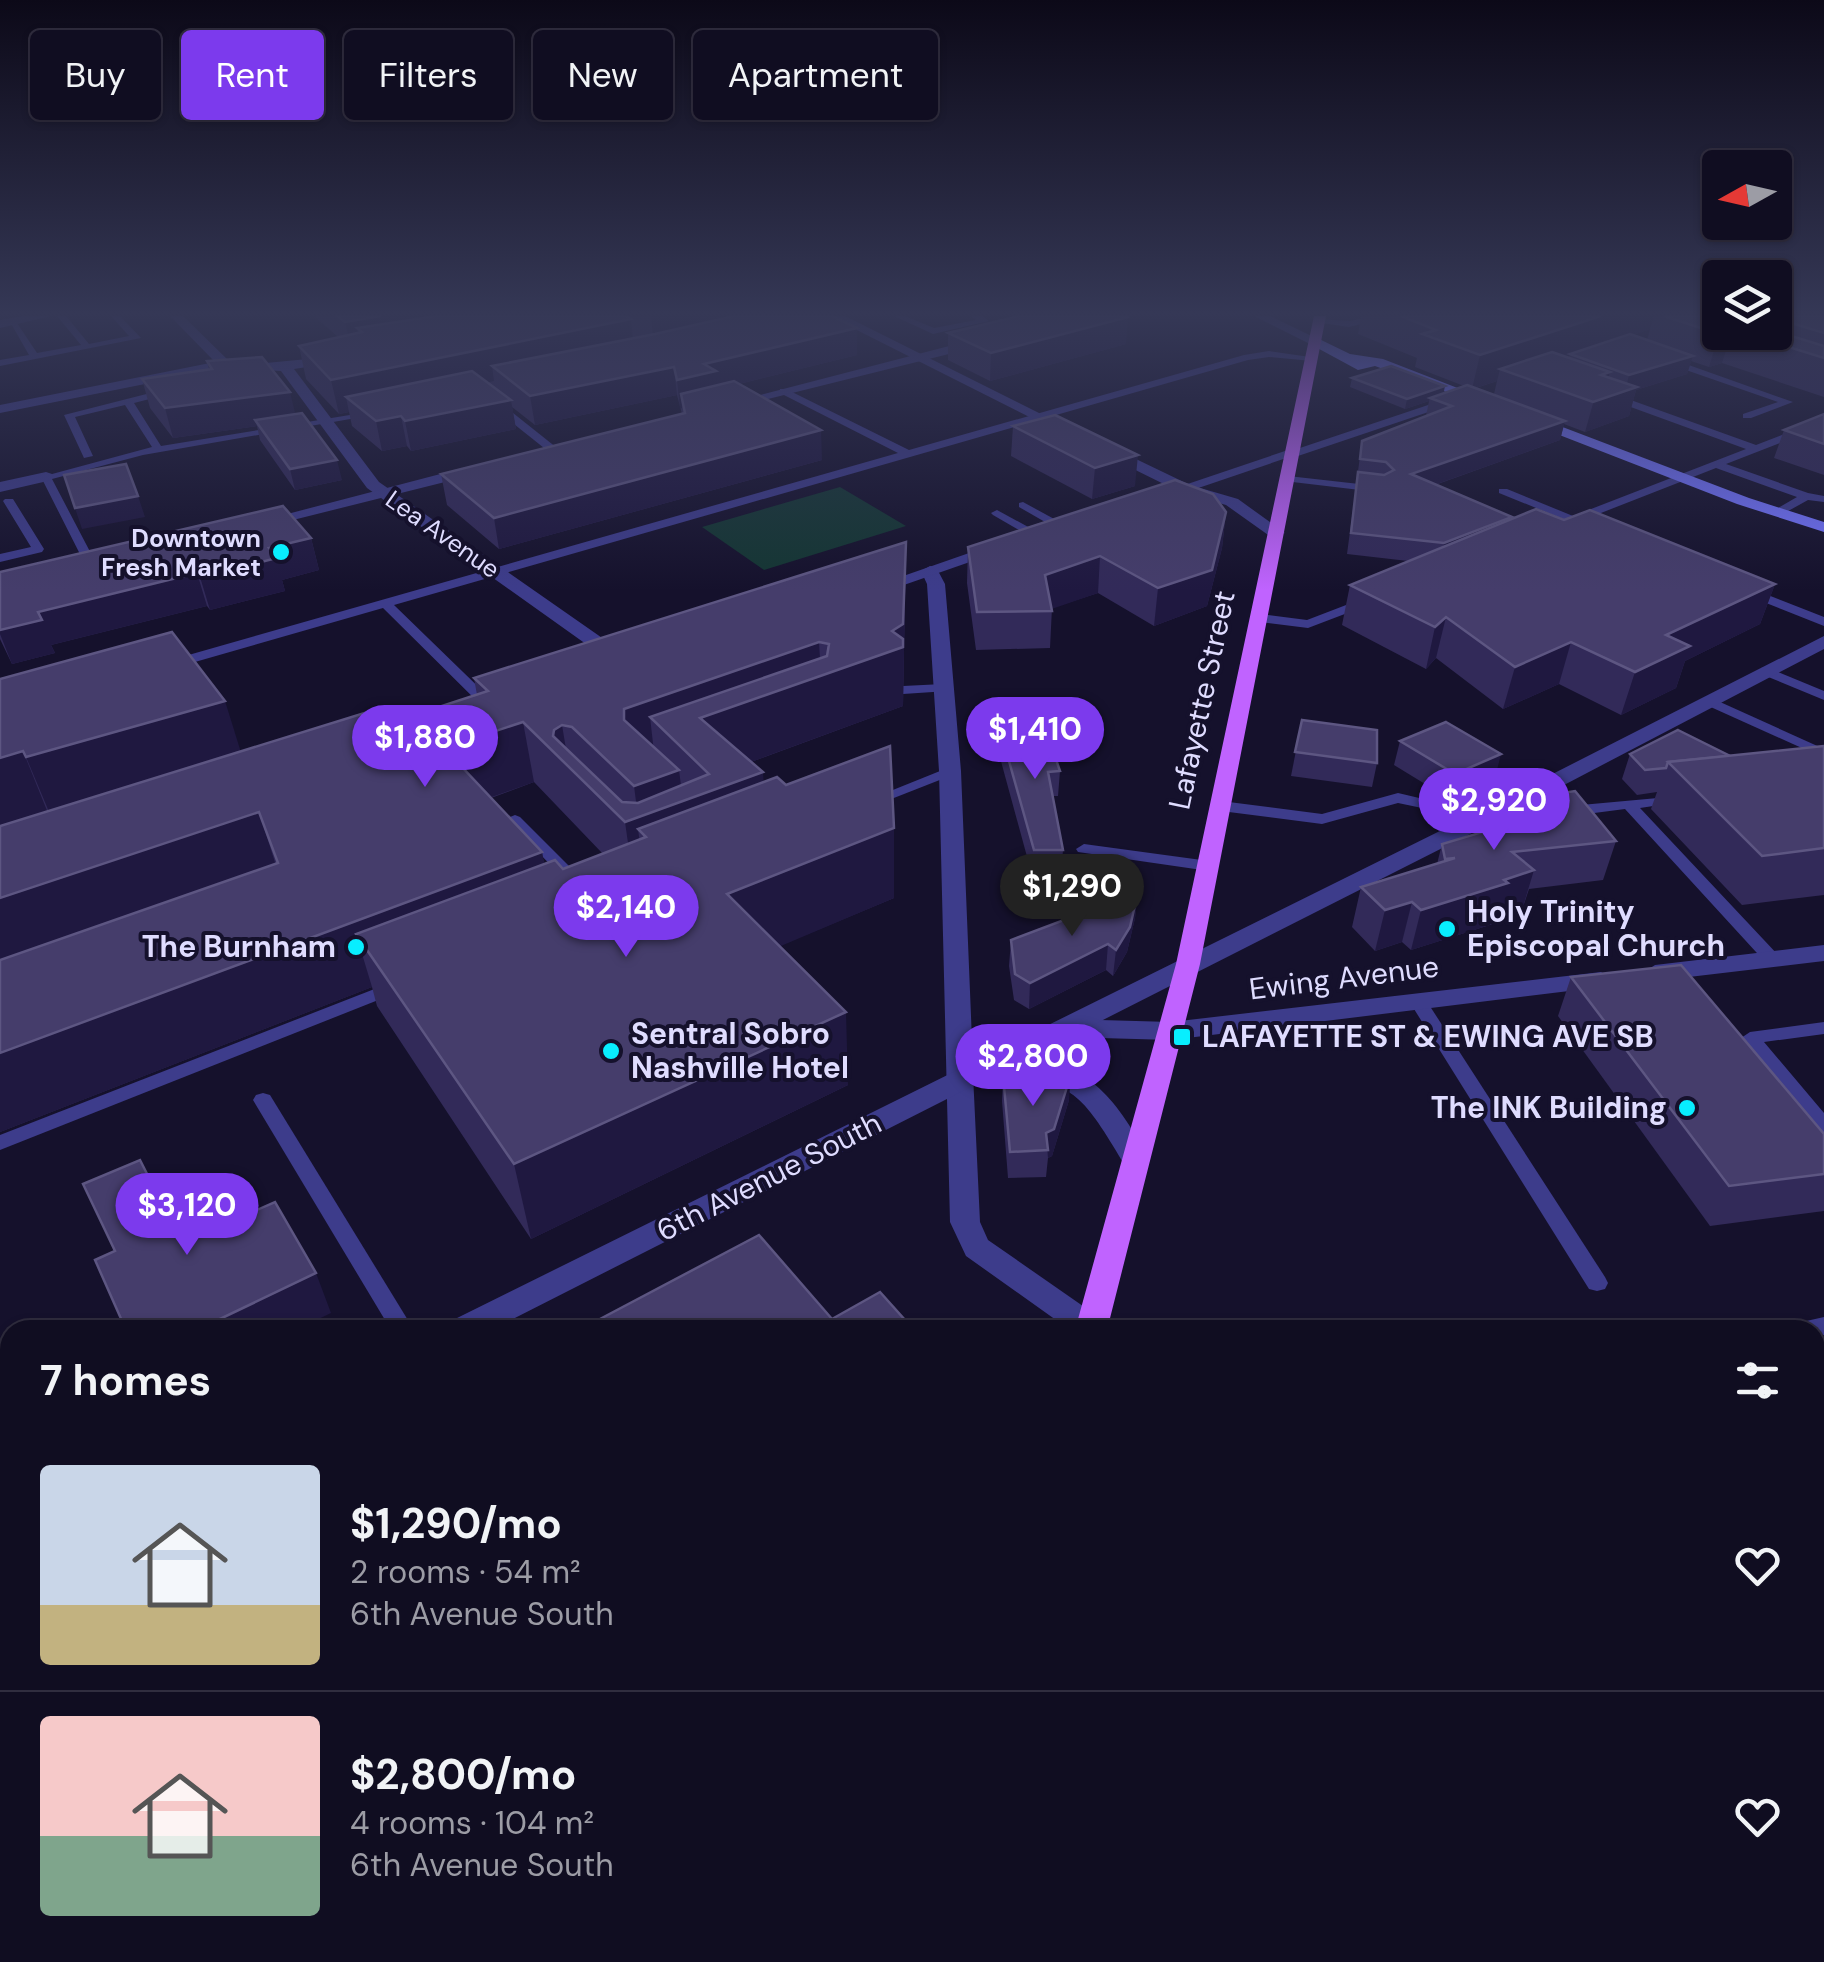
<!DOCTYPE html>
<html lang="en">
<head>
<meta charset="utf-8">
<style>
  body { margin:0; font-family:"DM Sans",sans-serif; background:#19162a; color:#f1f3f6; height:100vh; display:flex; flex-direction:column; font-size:38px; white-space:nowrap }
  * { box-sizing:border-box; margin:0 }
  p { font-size:32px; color:#9c9ca5 }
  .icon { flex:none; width:55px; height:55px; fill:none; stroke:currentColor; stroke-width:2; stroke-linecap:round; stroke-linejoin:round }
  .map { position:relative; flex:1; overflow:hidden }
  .drawer { position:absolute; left:0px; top:1320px; width:1825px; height:642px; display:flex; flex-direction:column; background:#100d21; border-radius:30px 30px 0 0; box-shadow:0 2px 8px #0004,0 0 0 2px #302d3f }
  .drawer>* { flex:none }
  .top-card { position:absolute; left:30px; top:30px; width:1000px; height:90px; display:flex; gap:20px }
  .needle { width:65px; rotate:262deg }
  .controls { position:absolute; left:1702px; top:150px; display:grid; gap:20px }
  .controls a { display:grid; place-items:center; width:90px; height:90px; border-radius:10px; background:#100d21; box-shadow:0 2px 8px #0004,0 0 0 2px #302d3f; font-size:50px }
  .price { position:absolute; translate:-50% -85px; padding:0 22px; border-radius:35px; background:#7c3aed; color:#fff; font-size:32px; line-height:65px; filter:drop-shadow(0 2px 5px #0008) }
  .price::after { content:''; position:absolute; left:50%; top:60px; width:30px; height:22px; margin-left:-15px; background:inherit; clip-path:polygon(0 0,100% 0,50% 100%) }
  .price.selected { background:#222; color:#fff }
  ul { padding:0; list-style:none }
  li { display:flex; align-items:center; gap:30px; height:250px; padding:0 40px }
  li+li { border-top:2px solid #302d3f }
  li span { display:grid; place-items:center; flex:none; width:280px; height:200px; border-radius:10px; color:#555 }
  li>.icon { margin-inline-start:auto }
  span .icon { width:120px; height:120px; fill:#fffc; stroke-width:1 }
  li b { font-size:42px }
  h2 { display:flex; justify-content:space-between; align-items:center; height:120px; padding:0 40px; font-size:42px }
  .chip { padding:0 35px; border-radius:10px; background:#100d21; box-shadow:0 2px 8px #0004,0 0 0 2px #302d3f; font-size:35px; line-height:90px }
  .chip.selected { background:#7c3aed; color:#fff }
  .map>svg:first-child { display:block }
  .green { fill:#143633 }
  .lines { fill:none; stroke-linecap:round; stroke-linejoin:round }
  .service { fill:#3d3c8b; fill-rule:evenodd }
  .minor { fill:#3d3c8b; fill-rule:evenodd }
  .tertiary { fill:#3d3c8b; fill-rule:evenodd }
  .secondary { fill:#7374ff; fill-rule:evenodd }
  .primary { fill:#c063ff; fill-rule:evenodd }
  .wall { fill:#322a59; fill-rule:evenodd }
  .shaded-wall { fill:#1f1840 }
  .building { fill:#453d6b; stroke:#5d5682; stroke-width:2.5; fill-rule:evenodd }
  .poi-dot { fill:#08eeff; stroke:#15112c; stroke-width:4 }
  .labels { text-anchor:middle; stroke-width:8; stroke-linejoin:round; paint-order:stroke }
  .far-street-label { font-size:25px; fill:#dfdcff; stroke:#15112c }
  .far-poi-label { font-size:25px; font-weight:bold; fill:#dfdcff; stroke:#15112c; text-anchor:end }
  .street-label { font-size:30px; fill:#dfdcff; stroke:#15112c }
  .poi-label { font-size:30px; font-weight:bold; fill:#dfdcff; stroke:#15112c; text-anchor:start }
</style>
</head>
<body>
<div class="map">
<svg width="1824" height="1962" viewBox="0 0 1824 1962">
  <rect width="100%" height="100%" fill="#15112c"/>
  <!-- green -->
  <path class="green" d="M840 487 906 526 764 570 702 527Z"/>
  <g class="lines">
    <!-- service -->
    <g class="service">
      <path d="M57 316H66L89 344 129 336 111 316H120L141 338 0 366V360L29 355 9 320H15L37 353 81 345Z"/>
      <path d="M894 316H905L934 328 976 320 971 316H982L989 321 933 334Z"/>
      <path d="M1376 316H1393L1349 327 1315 322 1319 319 1349 321Z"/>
      <path d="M1269 351 1317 358 1312 361 1269 357 1248 360 394 605 497 705V711H487L383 608 174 668 169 669 162 665 164 662 898 453 780 393V389H786L909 450 1244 355Z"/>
      <path d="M1663 358H1669L1793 402 1751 418H1743V414L1778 402 1663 362Z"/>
      <path d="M170 388 175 391 173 393 134 403 161 446 374 411 379 414 143 455 52 479 97 565 87 568 41 477 152 447 125 405 75 417 93 456 84 458 64 415Z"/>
      <path d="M1606 394H1614L1756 445 1824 419V426L1726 464 1808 493 1824 496V502L1808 500 1781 515H1773V511L1797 497 1716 468 1583 520 1589 524 1583 527 1499 493V489H1507L1573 516 1746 449 1606 398Z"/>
      <path d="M495 405H503L557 448V452H549L495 409Z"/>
      <path d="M1288 476 1377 486 1383 489 1377 492 1284 481V477Z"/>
      <path d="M5 499H13L44 549 42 552 0 562V554L31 547 3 501Z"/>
      <path d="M1023 502 1067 526 1069 528 1059 530 1019 507V503Z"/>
      <path d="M997 510 1041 534 1043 536 1033 538 993 515 991 513Z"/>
      <path d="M1750 588 1824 617V626L1746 595 1744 592Z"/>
      <path d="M1367 597 1373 601 1371 604 1308 628 1260 622 1254 618 1260 614 1307 620Z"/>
      <path d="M1766 667 1824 691V700L1761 674V668Z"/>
      <path d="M943 684 950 688 948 691 903 694 896 690 903 686Z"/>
      <path d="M1709 697 1824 749V758L1704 704 1702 701Z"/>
      <path d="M950 767 955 768V774L876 805H866L863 802Z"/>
      <path d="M1539 783 1581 805 1680 796 1683 799 1680 802 1640 808 1779 956 1782 960 1779 964H1767L1625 809 1579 815 1534 791 1531 788 1534 785Z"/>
      <path d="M1398 793 1432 801 1476 826 1468 831 1463 829 1422 808 1398 803 1322 824 1221 811 1213 806 1221 801 1322 814Z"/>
      <path d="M515 815 520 817 577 874 579 877 577 880H565L510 823 507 820 510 817Z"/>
      <path d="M1084 844 1209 861 1217 866 1209 871 1078 852 1076 849Z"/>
      <path d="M395 981 401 983 404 987 401 991 0 1150V1135Z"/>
      <path d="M1418 995 1424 997 1605 1277 1608 1283 1605 1289 1597 1291 1589 1289 1409 1001Z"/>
      <path d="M1824 1022V1034L1764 1042 1824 1113V1133L1817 1131 1741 1038 1750 1032Z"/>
      <path d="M263 1093 270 1095 414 1330H391L253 1100 256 1095Z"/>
      <path d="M1824 1317V1335L1815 1336V1330H1790L1793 1324Z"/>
      <path d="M1824 1429V1449L1815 1450V1430Z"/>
      <path d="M1824 1735V1763L1815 1765V1737Z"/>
      <path d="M93 1952H123L125 1962H95Z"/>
      <path d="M681 1952H711L707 1962H677Z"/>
    </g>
    <!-- minor -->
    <g class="minor">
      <path d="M170 316H183L229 361 266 363 339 356V362L294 369 379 482 628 656V664H614L367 488 281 371 225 368 0 413V405L215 362Z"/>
      <path d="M829 316H845L1079 433 1067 436Z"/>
      <path d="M1254 316H1270L1322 341 1310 344Z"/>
      <path d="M1449 398 1461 401 1298 456 1285 453Z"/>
      <path d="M1103 448H1113L1190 485 1238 499 1285 533 1271 537 1226 505 1178 491 1103 454Z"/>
      <path d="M46 472 52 474V480L0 492V482Z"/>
      <path d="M930 566 936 567 945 584 961 771 973 1065C985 1058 1004 1058 1019 1059 1092 1061 1117 1102 1150 1160L1146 1167 1136 1170 1126 1167C1082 1095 1074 1075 984 1078L973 1074 980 1222 988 1240 1103 1320 1107 1330H1070L966 1256 950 1222 939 771 927 584 921 571Z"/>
      <path d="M1824 945V961L1655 981 1643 973 1655 965Z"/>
      <path d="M1601 972 1613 980 1610 986 1171 1040 1065 1037 1052 1028 1065 1019 1171 1022Z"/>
    </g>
    <!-- tertiary -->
    <g class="tertiary">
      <path d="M24 316H51L0 328V320Z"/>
      <path d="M980 338 985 339V345L732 408 725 404Z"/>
      <path d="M1288 450 1301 453 1166 499 1152 496Z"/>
      <path d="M471 466 477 468V474L257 529 249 524Z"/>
      <path d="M992 545 1007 549 881 593H869L866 589Z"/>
      <path d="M1824 636V649L1476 831 491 1330H446L451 1321 1460 821Z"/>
      <path d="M10 1540V1574L0 1577V1543Z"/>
    </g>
    <!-- secondary -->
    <g class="secondary">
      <path d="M1315 337 1350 354 1383 359 1491 401 1479 404 1375 366 1358 370 1310 344V338Z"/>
      <path d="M1531 415 1749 498 1824 522V532L1737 504 1526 422 1524 419Z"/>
    </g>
    <!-- primary -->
    <g class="primary">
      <path d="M1314 316H1326L1200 964 1107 1330H1075L1176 964Z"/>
      <path d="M894 1952H937L935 1962H891Z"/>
    </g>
  </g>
  <!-- wall -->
  <g class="wall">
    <path d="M314 316H418L419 319 436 316H725V318L728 317 725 316H832L857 355 739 384 822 460 499 549 447 505 441 474 682 414 677 395 535 425 512 407 516 429 411 451 407 446 382 451 352 426 349 412 339 414 306 379 299 346 338 337Z"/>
    <path d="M1361 316H1720V332H1775V316H1824V397L1722 363 1709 367 1691 361 1687 374 1636 390 1629 416 1585 432 1564 424 1560 440 1435 485 1511 519 1564 520 1775 584 1760 624 1685 661 1676 688 1621 715 1559 684 1503 709 1436 658 1426 669 1342 625 1350 585 1408 561 1347 554 1362 441 1426 416 1429 401 1405 409 1350 387 1352 378 1444 393 1464 386 1415 367 1417 358 1358 334ZM1650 329 1647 340 1633 335ZM1497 381 1494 394 1476 388Z"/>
    <path d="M948 333 1126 344 990 381 948 360Z"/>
    <path d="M207 361 295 414 342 480 295 490 260 440 257 426 173 438 150 408 142 379 209 370Z"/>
    <path d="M1824 414V475L1774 458 1784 430Z"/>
    <path d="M1013 426 1135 486 1092 499 1011 456Z"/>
    <path d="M1226 512 1222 548 1207 606 1154 626 1098 593 1052 608 1050 648 976 650 967 583 968 547Z"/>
    <path d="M311 538 319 570 282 580 285 591 210 610 207 606 51 645 55 653 12 664 0 639V572Z"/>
    <path d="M906 542 903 706 751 762 764 782 786 785 894 828V898L779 946 848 1085 531 1239 377 1006 372 987 0 1132V679L240 752 396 721 477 695 474 678ZM534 782 603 854 563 869 544 864 542 852 491 798Z"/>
    <path d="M1302 720 1377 763 1372 787 1291 776Z"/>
    <path d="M1000 729 1060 771 1058 796H1053L1063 850 1061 875H1032L999 754Z"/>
    <path d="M1400 741 1495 778 1448 798 1394 765Z"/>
    <path d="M1824 746V895L1742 905 1651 809 1657 792 1637 795 1622 779 1630 754 1730 756Z"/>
    <path d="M1511 801 1616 841 1603 880 1529 889 1522 910 1498 918 1496 923 1411 950 1402 942 1375 951 1352 927 1361 887 1437 864 1442 844 1504 826Z"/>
    <path d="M1138 892 1135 918 1127 952 1113 976 1106 970 1029 1009 1014 1000 1009 966 1011 940Z"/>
    <path d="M1571 977 1824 1134V1211L1710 1226 1558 1016Z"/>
    <path d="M1003 1075 1069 1100 1052 1156 1048 1158 1046 1177 1008 1178 1002 1101Z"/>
    <path d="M1077 1952H1815L1824 1962H1077Z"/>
  </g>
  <!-- shaded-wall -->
  <g class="shaded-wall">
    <path d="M381 316H418L422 335 362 332 357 328 361 346 351 348 345 322Z"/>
    <path d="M651 316H725L726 331 654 347Z"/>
    <path d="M1601 316H1654L1650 329 1573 355 1570 354 1569 357 1516 374 1500 369 1497 381 1472 389 1480 355Z"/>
    <path d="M1128 317 1126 344 990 381 991 353Z"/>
    <path d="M631 319 634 351 492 366 494 381 361 410 346 397 349 412 339 414 331 380Z"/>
    <path d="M857 328V355L718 389 681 394 682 408 680 409 677 380 704 364Z"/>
    <path d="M1724 332H1732L1722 363 1709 367 1719 334Z"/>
    <path d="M1693 356 1687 374 1636 390 1629 416 1585 432 1601 375 1610 372 1603 399 1625 392 1629 375Z"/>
    <path d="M674 367 677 395 535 425 530 396Z"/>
    <path d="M1445 386 1443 396 1430 398 1429 401 1405 409 1407 399Z"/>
    <path d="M290 392 297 421 255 420 257 426 173 438 165 408Z"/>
    <path d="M511 400 516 429 411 451 405 421Z"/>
    <path d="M401 416 407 446 382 451 376 421Z"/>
    <path d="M1565 421 1560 440 1406 495 1411 474Z"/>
    <path d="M821 430 822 460 499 549 494 518Z"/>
    <path d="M1138 455 1135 486 1092 499 1095 468Z"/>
    <path d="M337 460 342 480 295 490 290 469Z"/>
    <path d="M138 496 145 517 82 529 75 508Z"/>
    <path d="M1226 512 1222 548 1207 606 1154 626 1158 588Z"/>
    <path d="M1512 517 1439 564 1444 543Z"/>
    <path d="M311 538 319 570 282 580 285 591 210 610 200 577 269 548Z"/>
    <path d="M906 542 903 706 710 777 709 774 650 717 655 761 624 720V709L819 642 821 676 892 631Z"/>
    <path d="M1100 556 1098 593 1043 612 1045 575Z"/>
    <path d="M197 573 207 606 51 645 55 653 12 664 0 634V630L38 612Z"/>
    <path d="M1775 584 1760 624 1685 661 1676 688 1621 715 1635 672 1666 635Z"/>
    <path d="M1446 617 1436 658 1426 669 1435 627Z"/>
    <path d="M1571 642 1559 684 1503 709 1515 667Z"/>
    <path d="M225 701 244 762 52 819 26 757Z"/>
    <path d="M523 722 534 782 458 809 444 748Z"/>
    <path d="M562 725 569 767 553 736 554 730Z"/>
    <path d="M23 751 48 813 0 828V758Z"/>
    <path d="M1501 754 1495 778 1448 798 1455 774Z"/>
    <path d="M679 770 683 801 763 772 767 834 646 837 638 829 645 881 634 885 625 822 638 817 634 786Z"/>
    <path d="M259 812 279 875 0 972V898Z"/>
    <path d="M894 828V898L734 966 727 894Z"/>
    <path d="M542 852 554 916 356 934 372 987 0 1132V1053Z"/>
    <path d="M1534 870 1522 910 1498 918 1496 923 1411 950 1421 910 1504 880Z"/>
    <path d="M1138 892 1135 918 1127 952 1113 976 1116 950Z"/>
    <path d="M1412 902 1402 942 1375 951 1385 910Z"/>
    <path d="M1108 944 1106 970 1029 1009 1030 983Z"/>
    <path d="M846 1012 848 1085 531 1239 514 1164Z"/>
    <path d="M1071 1074 1069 1100 1052 1156 1048 1158 1046 1133Z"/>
    <path d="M316 1273 331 1313 296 1330H197Z"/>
    <path d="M905 1320 906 1330H888Z"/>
  </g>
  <!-- building -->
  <g class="building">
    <path d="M337 316H381L345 322Z"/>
    <path d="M436 316H625L631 319 331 380 299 346 362 332 357 328Z"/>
    <path d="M734 316H832L857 328 704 364 716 371 677 380 674 367 530 396 492 366 655 334Z"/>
    <path d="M1019 316H1128V317L991 353 948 333Z"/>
    <path d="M1401 316H1601L1480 355 1422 334 1436 330Z"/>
    <path d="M1664 316H1720V332H1724L1719 334Z"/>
    <path d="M1775 316H1824V333L1775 318Z"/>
    <path d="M1775 331 1824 346V358L1741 332H1775Z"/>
    <path d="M1630 334 1693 356 1629 375 1570 354Z"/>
    <path d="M1552 352 1610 372 1601 375 1637 387 1593 402 1500 369Z"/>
    <path d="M262 357 290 392 165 408 142 379 212 369 207 361Z"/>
    <path d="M1391 366 1445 386 1407 399 1352 378Z"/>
    <path d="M472 371 511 400 405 421 401 416 376 421 346 397Z"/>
    <path d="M734 381 821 430 494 518 441 474 685 413 681 394Z"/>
    <path d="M1467 385 1565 421 1411 474 1512 517 1444 543 1351 533 1358 472 1384 475 1394 470 1386 462 1360 459 1362 441 1452 406 1430 398Z"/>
    <path d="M302 413 337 460 290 469 255 420Z"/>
    <path d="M1824 414V444L1784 430Z"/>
    <path d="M1055 415 1138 455 1095 468 1013 426Z"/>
    <path d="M126 464 138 496 75 508 64 475Z"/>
    <path d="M1175 480 1213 494 1226 512 1212 570 1158 588 1100 556 1045 575 1052 611 977 612 968 547Z"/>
    <path d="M283 506 311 538 269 548 277 558 200 577 197 573 38 612 42 620 0 630V572Z"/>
    <path d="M1536 509 1564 520 1590 510 1775 584 1666 635 1690 646 1635 672 1571 642 1515 667 1446 617 1435 627 1350 585Z"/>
    <path d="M906 542 903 624 892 631 903 639V647L700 718 763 772 625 822 523 722 444 748 542 852 0 1053V960L278 863 259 812 0 898V826L384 707 396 721 488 691 474 678ZM819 642 829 644 827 656 650 717 709 774 638 803 622 802 553 736 554 730 562 725 572 727 634 786 679 770 624 720V709Z"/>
    <path d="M172 632 225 701 26 757 23 751 0 758V679Z"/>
    <path d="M1302 720 1377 730V763L1295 752Z"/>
    <path d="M1043 722 1060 771 1048 772 1063 850H1034L1000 729Z"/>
    <path d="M1446 722 1501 754 1455 774 1400 741Z"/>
    <path d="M1678 730 1730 756 1668 762 1666 768 1645 770 1630 754Z"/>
    <path d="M890 746 894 828 727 894 846 1012 514 1164 356 934 555 860 563 869 646 837 638 829 777 777 786 785Z"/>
    <path d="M1824 746V848L1762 856 1668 762Z"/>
    <path d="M1575 791 1616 841 1512 852 1534 870 1504 880 1508 883 1421 910 1412 902 1385 910 1361 887 1455 858 1445 859 1442 844 1526 819 1511 801Z"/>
    <path d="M1138 892 1130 927 1116 950 1108 944 1030 983 1015 974 1011 940Z"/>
    <path d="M1681 965 1824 1134V1174L1729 1186 1571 977Z"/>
    <path d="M1071 1074 1054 1129 1046 1133 1048 1150 1010 1152 1003 1075Z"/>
    <path d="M140 1160 182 1243 275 1202 316 1273 197 1330H126L95 1260 115 1251 83 1184Z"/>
    <path d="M759 1235 832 1319 880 1292 905 1320 888 1330H585L583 1328Z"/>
    <path d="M1824 1759V1962H1096L1093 1952H1815V1760Z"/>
    <path d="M251 1952H585L587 1958 586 1962H254Z"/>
  </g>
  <!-- sky -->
  <linearGradient id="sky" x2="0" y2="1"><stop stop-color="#0c0918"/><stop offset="0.53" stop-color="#353856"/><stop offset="1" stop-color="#353856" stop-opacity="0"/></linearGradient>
  <rect width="1824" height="591" fill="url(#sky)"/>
  <!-- markers -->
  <g class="poi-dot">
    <circle cx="281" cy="552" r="10"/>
    <circle cx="1447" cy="929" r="10"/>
    <circle cx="356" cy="947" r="10"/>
    <rect x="1172" y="1027" width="20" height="20" rx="5"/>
    <circle cx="611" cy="1051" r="10"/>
    <circle cx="1687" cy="1108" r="10"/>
  </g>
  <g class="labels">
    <!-- far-street labels -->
    <g class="far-street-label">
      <text transform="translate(443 534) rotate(35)" y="9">Lea Avenue</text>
    </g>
    <!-- far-poi labels -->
    <g class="far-poi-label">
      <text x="261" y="547">Downtown<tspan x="261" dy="29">Fresh Market</tspan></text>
    </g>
    <!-- street labels -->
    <g class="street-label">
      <text transform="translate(1202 700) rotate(-78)" y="10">Lafayette Street</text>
      <text transform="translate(1344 978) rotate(-7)" y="10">Ewing Avenue</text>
      <text transform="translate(769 1177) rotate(-27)" y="10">6th Avenue South</text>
    </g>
    <!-- poi labels -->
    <g class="poi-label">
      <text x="1467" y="922">Holy Trinity<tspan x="1467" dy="34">Episcopal Church</tspan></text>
      <text x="336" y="957" text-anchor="end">The Burnham</text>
      <text x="631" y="1044">Sentral Sobro<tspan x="631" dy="34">Nashville Hotel</tspan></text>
      <text x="1202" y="1047">LAFAYETTE ST &amp; EWING AVE SB</text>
      <text x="1667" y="1118" text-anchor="end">The INK Building</text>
    </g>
  </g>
</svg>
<div class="controls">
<a><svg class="needle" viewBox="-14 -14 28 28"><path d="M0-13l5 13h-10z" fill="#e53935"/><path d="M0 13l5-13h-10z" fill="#9c9ca5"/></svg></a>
<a><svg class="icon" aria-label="layers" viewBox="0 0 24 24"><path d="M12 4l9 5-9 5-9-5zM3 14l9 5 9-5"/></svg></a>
</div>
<b class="price" style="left:1035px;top:782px">$1,410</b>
<b class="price" style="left:425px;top:790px">$1,880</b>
<b class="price" style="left:1494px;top:853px">$2,920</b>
<b class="price selected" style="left:1072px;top:939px">$1,290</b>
<b class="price" style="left:626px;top:960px">$2,140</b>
<b class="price" style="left:1033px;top:1109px">$2,800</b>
<b class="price" style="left:187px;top:1258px">$3,120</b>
<div class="top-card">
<a class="chip">Buy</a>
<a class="chip selected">Rent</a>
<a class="chip">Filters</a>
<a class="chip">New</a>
<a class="chip">Apartment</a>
</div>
<section class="drawer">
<h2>7 homes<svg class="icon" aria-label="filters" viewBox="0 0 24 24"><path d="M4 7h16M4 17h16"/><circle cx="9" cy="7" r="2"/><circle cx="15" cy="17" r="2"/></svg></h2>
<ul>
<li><span style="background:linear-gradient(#c9d6e8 70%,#c2b280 0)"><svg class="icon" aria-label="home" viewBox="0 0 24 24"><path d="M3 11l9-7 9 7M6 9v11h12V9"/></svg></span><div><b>$1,290/mo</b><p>2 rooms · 54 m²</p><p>6th Avenue South</p></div><svg class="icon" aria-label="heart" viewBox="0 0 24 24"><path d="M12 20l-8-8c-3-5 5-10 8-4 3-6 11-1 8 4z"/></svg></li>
<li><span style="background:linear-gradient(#f6c9c9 60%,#7fa58c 0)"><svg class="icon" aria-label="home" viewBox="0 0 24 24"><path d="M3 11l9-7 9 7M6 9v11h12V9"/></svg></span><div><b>$2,800/mo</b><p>4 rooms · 104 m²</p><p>6th Avenue South</p></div><svg class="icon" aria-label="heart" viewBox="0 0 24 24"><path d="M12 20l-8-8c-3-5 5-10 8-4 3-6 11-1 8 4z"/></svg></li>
</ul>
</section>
</div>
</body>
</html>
